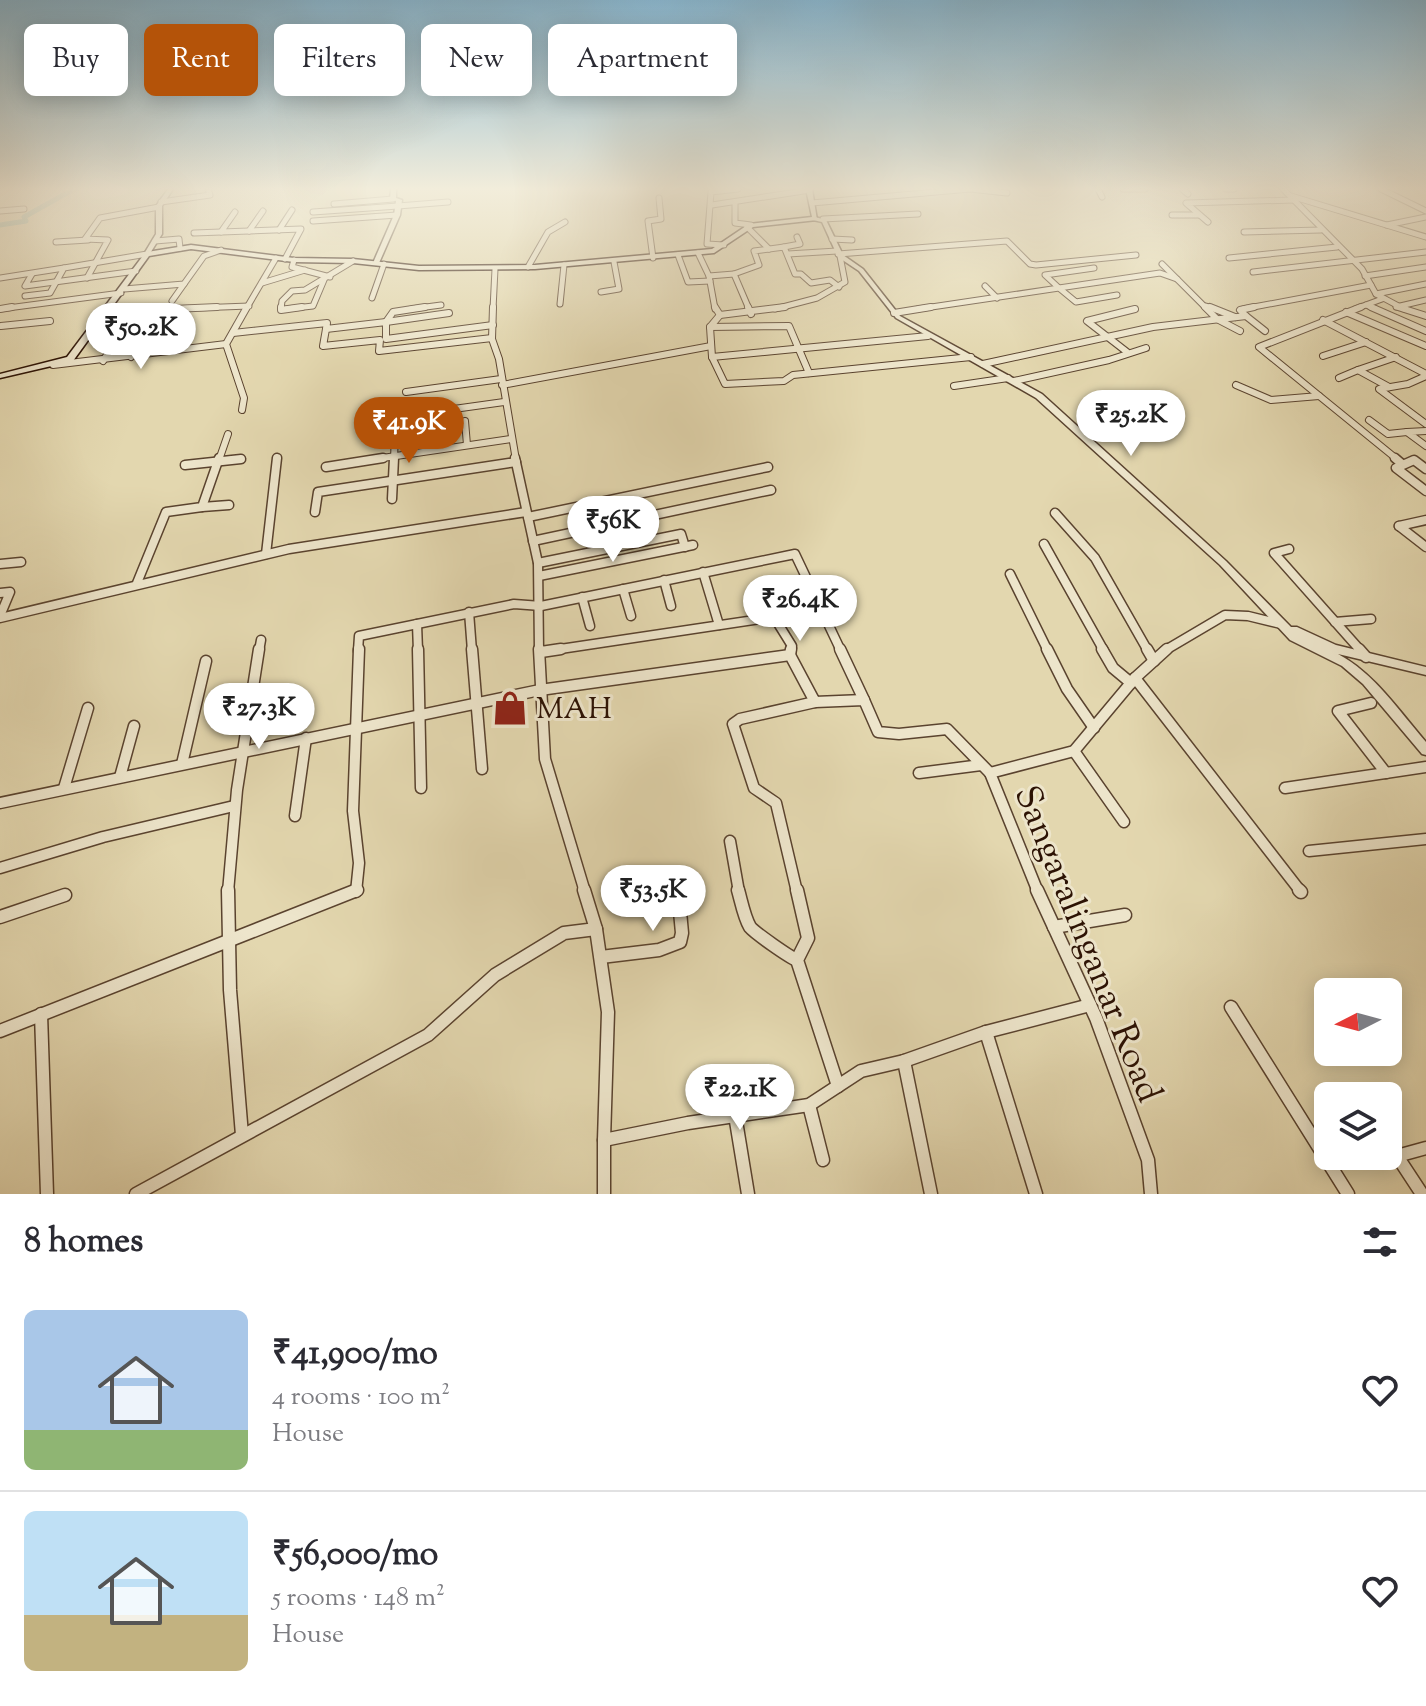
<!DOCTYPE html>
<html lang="en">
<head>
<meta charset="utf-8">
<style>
  body { margin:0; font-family:"Sorts Mill Goudy",serif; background:#f2f2f3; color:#2b2b33; height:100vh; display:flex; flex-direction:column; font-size:30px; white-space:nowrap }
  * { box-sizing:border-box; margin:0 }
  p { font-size:26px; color:#7c7c81 }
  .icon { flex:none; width:44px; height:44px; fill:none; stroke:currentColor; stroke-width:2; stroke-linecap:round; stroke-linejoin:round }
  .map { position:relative; height:1194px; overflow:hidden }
  .drawer { display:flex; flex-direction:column; background:#fff; flex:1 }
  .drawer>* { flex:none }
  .guide { position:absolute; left:24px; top:24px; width:800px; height:72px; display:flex; gap:16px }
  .needle { width:52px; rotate:264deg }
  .fabs { position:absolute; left:1314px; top:978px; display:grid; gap:16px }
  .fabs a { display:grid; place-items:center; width:88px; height:88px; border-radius:12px; background:#fff; box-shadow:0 4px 20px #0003; font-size:40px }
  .price { position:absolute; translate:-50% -68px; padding:0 18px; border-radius:28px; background:#fff; color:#222; font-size:26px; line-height:52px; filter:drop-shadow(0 2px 4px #0008) }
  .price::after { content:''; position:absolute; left:50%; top:48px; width:24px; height:18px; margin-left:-12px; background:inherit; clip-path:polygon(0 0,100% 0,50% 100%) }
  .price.on { background:#b45309; color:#fff }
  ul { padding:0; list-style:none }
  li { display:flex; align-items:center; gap:24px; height:200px; padding:0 24px }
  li+li { border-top:2px solid #e1e1e2 }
  li span { display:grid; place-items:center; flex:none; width:224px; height:160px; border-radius:12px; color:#555 }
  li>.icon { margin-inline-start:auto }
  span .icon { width:96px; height:96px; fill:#fffc; stroke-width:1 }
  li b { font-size:34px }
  h2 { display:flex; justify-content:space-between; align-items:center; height:96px; padding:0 24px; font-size:34px }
  .tag { padding:0 28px; border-radius:12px; background:#fff; box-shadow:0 4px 20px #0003; font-size:28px; line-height:72px }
  .tag.on { background:#b45309; color:#fff }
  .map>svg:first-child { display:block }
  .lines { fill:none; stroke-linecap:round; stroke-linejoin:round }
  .canal { stroke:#95baab; stroke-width:5 }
  .minor-far4-casing { stroke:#5a432f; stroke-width:7 }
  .minor-far3-casing { stroke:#5a432f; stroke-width:8 }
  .minor-far2-casing { stroke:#5a432f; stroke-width:11 }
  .minor-far1-casing { stroke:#5a432f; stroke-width:13 }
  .minor-casing { stroke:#5a432f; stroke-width:15 }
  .tertiary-casing { stroke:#5a432f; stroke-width:3 }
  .secondary-casing { stroke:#2c1204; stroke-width:3 }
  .minor-far4 { stroke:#ede5cb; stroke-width:5 }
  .minor-far3 { stroke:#ede5cb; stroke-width:6 }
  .minor-far2 { stroke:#ede5cb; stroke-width:8 }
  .minor-far1 { stroke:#ede5cb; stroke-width:10 }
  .minor { stroke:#ede5cb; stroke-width:12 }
  .tertiary { fill:#ede5cb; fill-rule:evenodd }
  .secondary { fill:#ede5cb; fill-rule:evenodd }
  .labels { text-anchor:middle; stroke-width:6; stroke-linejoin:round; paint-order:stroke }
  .poi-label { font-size:30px; fill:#2c1204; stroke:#ede5cb; text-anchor:start }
  .near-street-label { font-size:36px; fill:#2c1204; stroke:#ede5cb }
</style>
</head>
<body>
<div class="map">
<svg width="1426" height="1194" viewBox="0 0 1426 1194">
  <rect width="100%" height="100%" fill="#e3d7af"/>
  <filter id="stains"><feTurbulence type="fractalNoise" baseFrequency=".0025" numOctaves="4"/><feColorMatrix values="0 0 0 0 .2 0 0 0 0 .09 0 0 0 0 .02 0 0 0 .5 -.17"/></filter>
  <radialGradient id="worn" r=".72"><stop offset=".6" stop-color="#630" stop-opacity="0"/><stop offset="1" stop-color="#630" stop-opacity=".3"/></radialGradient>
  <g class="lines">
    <!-- canal -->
    <path class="canal" d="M0 225 26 221 24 217 74 189"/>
    <!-- minor-far4 casing -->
    <g class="minor-far4-casing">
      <g id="minor-far4">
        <path d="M1098 189 1102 197"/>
        <path d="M1123 189H1145"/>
        <path d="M1182 189 1188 194"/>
        <path d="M1226 189H1234"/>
        <path d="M1283 189 1362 269 1376 294 1404 309"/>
        <path d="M1381 189 1426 211"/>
        <path d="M1291 196 1426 237"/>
        <path d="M161 202 210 195 208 189"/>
        <path d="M735 203V223L751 225"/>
        <path d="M812 203 970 189 1007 193"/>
        <path d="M334 204 393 199"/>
        <path d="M712 205 810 190"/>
        <path d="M398 206 448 202"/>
        <path d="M0 211 24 209"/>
        <path d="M235 212 221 232 301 229 285 259"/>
        <path d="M313 212 398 206"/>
        <path d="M1172 215H1199"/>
        <path d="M823 219 918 214"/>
        <path d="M313 221 397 215"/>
        <path d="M1208 222 1186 203 1294 200"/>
        <path d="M1387 225 1426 217"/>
        <path d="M747 227 769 249"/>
        <path d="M279 230 292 210"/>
        <path d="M249 231 263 211"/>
        <path d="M1244 232 1321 230"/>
        <path d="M194 233 221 232"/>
        <path d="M832 239 852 240"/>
        <path d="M155 241 179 239 180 248"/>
        <path d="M56 242 88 240"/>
        <path d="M724 245 707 244 711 192 738 189"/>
        <path d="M784 247 800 244 797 237"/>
        <path d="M698 253 709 276 715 309"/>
        <path d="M788 254 837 251"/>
        <path d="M838 254 1007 241 1030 264 1036 265 1136 255"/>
        <path d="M678 255 688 282 710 281"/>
        <path d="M653 258 648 221 661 219 659 198"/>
        <path d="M1229 258 1337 247"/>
        <path d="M294 260 292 267 330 277"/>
        <path d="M1162 264 1207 309"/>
        <path d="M528 267 548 232 565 222"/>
        <path d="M1094 268 1045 275 1059 288 1160 273 1177 279"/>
        <path d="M1253 272 1426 252"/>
        <path d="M32 274 25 286 136 271"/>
        <path d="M709 276 734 274"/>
        <path d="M1365 276 1426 267"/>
        <path d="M0 278 64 268"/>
        <path d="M87 278 108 240 85 239 100 218 159 207"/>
        <path d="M262 283 305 270"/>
        <path d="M985 286 997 298"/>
        <path d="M124 289 184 284 204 256 221 250"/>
        <path d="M601 292 619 289 614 262"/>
        <path d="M1376 294 1426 284"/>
        <path d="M25 296 50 293 64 268 147 254"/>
        <path d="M372 298 384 264"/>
        <path d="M172 301 184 284"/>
        <path d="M560 304 564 265"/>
        <path d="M1366 305 1376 309"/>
        <path d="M1206 306 1215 309"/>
        <path d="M1396 307 1426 300"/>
        <path d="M0 309 121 293"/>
        <path d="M169 309 249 306"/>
        <path d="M246 309 276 258"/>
        <path d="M281 309 282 301 292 291 305 290 353 261"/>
        <path d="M286 309 313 306 324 280"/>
        <path d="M411 309 441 305"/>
        <path d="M493 309 495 269"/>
        <path d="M749 309 734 274 759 265 754 251 784 247 795 274H801L811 283 830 280 839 287"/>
        <path d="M775 309 817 298 845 282 840 256"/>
        <path d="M918 309 1059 288 1076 302 1117 295"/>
        <path d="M1243 309 1371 285"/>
        <path d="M1355 309 1382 299"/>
      </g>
    </g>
    <!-- minor-far3 casing -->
    <g class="minor-far3-casing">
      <g id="minor-far3">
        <path d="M281 307V310L302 307"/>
        <path d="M493 307 492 339 499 359 516 460"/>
        <path d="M715 307 720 315 785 307"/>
        <path d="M748 307 751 314"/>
        <path d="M1205 307 1217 319 1240 331"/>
        <path d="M1210 307 1235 317"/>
        <path d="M1361 307 1259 347 1398 460"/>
        <path d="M1371 307 1426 331"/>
        <path d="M1398 307 1426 316"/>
        <path d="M0 309 12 307"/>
        <path d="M107 312 217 307"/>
        <path d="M1346 312 1426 346"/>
        <path d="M894 313 931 307"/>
        <path d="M720 315 710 327 712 357 725 384 784 381 793 375 971 357"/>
        <path d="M1246 316 1265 331"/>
        <path d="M1323 320 1426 374"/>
        <path d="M386 322 449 313"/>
        <path d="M386 322 393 312 425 307"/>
        <path d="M1 326 50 321"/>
        <path d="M710 327 789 326 809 373"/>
        <path d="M326 329 323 346 380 340 379 351 492 338"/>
        <path d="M233 333 327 323 326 329 386 322V339L493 325"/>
        <path d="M1127 352 1087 321 1135 309"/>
        <path d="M1323 356 1366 342"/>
        <path d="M131 357 163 310"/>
        <path d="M712 357 928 336"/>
        <path d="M103 361 122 332"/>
        <path d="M983 364 1153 327 1246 316 1240 310 1254 307"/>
        <path d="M53 365 226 344"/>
        <path d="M1426 376 1408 384 1379 389 1426 424"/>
        <path d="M1339 378 1358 370"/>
        <path d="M1014 381 1109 360 1146 348"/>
        <path d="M502 385 711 346"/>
        <path d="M1236 385 1271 400 1319 396"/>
        <path d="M954 386 1008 378"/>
        <path d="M1389 387 1358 370 1396 357"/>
        <path d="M406 392 501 379"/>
        <path d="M242 410 244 398 226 344 247 307"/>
        <path d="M1369 420 1388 434 1407 432"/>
        <path d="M368 421 504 402"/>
        <path d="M465 421 467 445"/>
        <path d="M1426 431 1407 432 1426 446"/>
        <path d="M219 460 228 434"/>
        <path d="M228 460 241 459"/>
        <path d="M369 460 511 439"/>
        <path d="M394 460 395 431"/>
      </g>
    </g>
    <!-- minor-far2 casing -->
    <g class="minor-far2-casing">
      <g id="minor-far2">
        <path d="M515 458 538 563 539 651"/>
        <path d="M1395 458 1402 464"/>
        <path d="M185 465 241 459"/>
        <path d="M326 467 383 458"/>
        <path d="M1426 469 1414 460 1396 468 1426 491"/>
        <path d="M392 499 394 458"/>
        <path d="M202 507 229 505"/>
        <path d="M315 512 318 492 516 462"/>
        <path d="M1055 513 1095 558 1148 651"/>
        <path d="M528 517 768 467"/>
        <path d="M1399 526 1426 547"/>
        <path d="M1399 526 1426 520"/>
        <path d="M533 541 771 490"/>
        <path d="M1044 544 1104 651"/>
        <path d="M1289 549 1274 553 1361 651"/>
        <path d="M266 554 277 458"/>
        <path d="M538 563 681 534 685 547"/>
        <path d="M0 564 21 562"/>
        <path d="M703 572 719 625"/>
        <path d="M1010 574 1048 651"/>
        <path d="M539 576 693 545"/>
        <path d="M664 580 671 606"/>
        <path d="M137 583 166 512 202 507 219 458"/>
        <path d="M623 589 631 616"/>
        <path d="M0 593 10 592 0 616"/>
        <path d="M582 597 590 626"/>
        <path d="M469 612 472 651"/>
        <path d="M0 618 289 549 526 512"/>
        <path d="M1335 622 1371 619"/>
        <path d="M417 624 418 651"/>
        <path d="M259 651 261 640"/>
        <path d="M358 651 359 636 514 604 541 606 795 554 841 651"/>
        <path d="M547 651 774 617"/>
        <path d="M791 651 792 646 774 617 819 606"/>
        <path d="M1164 651 1225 615 1248 616 1281 624"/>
      </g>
    </g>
    <!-- minor-far1 casing -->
    <g class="minor-far1-casing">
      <g id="minor-far1">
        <path d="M418 649 421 788"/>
        <path d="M472 649 482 769"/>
        <path d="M539 649 545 759 585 892"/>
        <path d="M840 649 864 700"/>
        <path d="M1047 649 1067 689 1094 728"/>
        <path d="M1102 649 1113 668 1131 683"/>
        <path d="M1147 649 1154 661"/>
        <path d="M1359 649 1366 657"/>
        <path d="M541 652 561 649"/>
        <path d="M790 655 791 649"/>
        <path d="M1135 678 1301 892"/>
        <path d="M1371 703 1338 711 1386 773"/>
        <path d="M1074 751 1124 822"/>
        <path d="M182 764 206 661"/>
        <path d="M919 773 981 765"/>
        <path d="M120 777 134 726"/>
        <path d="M64 788 88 708"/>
        <path d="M1285 788 1426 767"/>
        <path d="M0 803 540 690 790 655 815 702 864 700 878 732 899 734 947 729 990 773"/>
        <path d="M295 816 306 738"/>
        <path d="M730 841 739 892"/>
        <path d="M1309 851 1426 839"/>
        <path d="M0 868 103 837 234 806"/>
        <path d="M677 884 678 892"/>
        <path d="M228 892 237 790 259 649"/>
        <path d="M356 892 359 863 353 811 359 649"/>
        <path d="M797 892 776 803 754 788 733 724 740 719 815 702"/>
        <path d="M1038 892 990 773 1074 751 1135 678 1167 649"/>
      </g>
    </g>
    <!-- minor casing -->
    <g class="minor-casing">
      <g id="minor">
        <path d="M228 890 230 990 242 1135"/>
        <path d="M738 890C741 900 744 917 750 927 755 933 789 957 797 960"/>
        <path d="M797 890 808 938 797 960 838 1086"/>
        <path d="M1037 890 1096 1018 1148 1160 1151 1194"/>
        <path d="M1299 890 1301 892"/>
        <path d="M0 917 65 895"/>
        <path d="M1054 927 1125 915"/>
        <path d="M596 929 608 1012 604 1140 688 1123 809 1105 861 1071 904 1061 986 1032 1090 1005"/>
        <path d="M601 957 659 950 680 942 682 933 678 890"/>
        <path d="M1231 1007 1348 1194"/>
        <path d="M41 1014 47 1194"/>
        <path d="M0 1031 357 890"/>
        <path d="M986 1032 1036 1194"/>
        <path d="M904 1061 931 1194"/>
        <path d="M809 1105 823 1160"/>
        <path d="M735 1115 748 1194"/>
        <path d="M604 1140V1194"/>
        <path d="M136 1194 428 1035 495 975 564 933 596 929 584 890"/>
        <path d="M1422 1194 1397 1156 1426 1148"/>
      </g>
    </g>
    <!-- tertiary casing -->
    <g class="tertiary-casing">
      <g id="tertiary">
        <path d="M168 189H173L162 206V234L149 255H145L144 254 156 234V206Z"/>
        <path d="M391 189H396V198L402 200 400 215 379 263 376 265 373 263 394 215 396 201 390 199Z"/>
        <path d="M815 217 826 220 843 255 863 269 900 316 1042 394 1226 561 1291 627H1297L1336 645 1426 667V675L1338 654C1373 672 1400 712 1426 742V755L1422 754 1363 684 1342 666 1290 640 1220 565 1036 398 896 318 859 271 838 257 822 222 813 220 812 219Z"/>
      </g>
    </g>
    <!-- secondary casing -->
    <g class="secondary-casing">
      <path id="secondary" d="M806 189H812L817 220 753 227 714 253 535 269 419 270 353 263 294 262 191 249 149 256 73 361 0 378V374L67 357 145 253 147 252 191 245 294 258 353 259 419 266 535 265 712 249 749 224 812 217Z"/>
    </g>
    <!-- minor-far4 -->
    <use href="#minor-far4" class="minor-far4"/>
    <!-- minor-far3 -->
    <use href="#minor-far3" class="minor-far3"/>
    <!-- minor-far2 -->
    <use href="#minor-far2" class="minor-far2"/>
    <!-- minor-far1 -->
    <use href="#minor-far1" class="minor-far1"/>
    <!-- minor -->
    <use href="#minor" class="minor"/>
    <!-- tertiary -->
    <use href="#tertiary" class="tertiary"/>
    <!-- secondary -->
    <use href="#secondary" class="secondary"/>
  </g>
  <!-- sky -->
  <linearGradient id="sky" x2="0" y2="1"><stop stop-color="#87b6d0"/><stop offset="0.53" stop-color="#f2eddb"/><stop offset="1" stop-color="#f2eddb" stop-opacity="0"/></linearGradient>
  <rect width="1426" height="356" fill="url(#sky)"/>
  <!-- icons -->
  <defs>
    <g id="shop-bare" transform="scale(2.76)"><path d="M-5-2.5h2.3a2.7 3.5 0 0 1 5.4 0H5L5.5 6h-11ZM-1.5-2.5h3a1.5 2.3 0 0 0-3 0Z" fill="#8f2418" stroke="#ede5cb" stroke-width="2.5" paint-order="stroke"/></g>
  </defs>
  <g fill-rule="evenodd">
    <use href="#shop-bare" x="510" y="708"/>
  </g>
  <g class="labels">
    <!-- poi labels -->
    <g class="poi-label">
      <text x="536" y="718">MAH</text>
    </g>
    <!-- near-street labels -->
    <g class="near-street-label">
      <text transform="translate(1090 943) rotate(68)" y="13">Sangaralinganar Road</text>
    </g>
  </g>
  <rect width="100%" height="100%" filter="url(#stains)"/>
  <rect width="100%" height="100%" fill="url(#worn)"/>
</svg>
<div class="fabs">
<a><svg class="needle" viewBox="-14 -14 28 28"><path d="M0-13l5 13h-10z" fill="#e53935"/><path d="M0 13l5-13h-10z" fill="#7c7c81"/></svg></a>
<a><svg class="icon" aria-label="layers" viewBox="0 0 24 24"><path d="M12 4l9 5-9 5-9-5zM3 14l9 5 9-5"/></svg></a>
</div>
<b class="price" style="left:141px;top:371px">₹50.2K</b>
<b class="price" style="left:1131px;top:458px">₹25.2K</b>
<b class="price on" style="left:409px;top:465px">₹41.9K</b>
<b class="price" style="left:613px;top:564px">₹56K</b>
<b class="price" style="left:800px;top:643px">₹26.4K</b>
<b class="price" style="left:259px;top:751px">₹27.3K</b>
<b class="price" style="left:653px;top:933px">₹53.5K</b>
<b class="price" style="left:740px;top:1132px">₹22.1K</b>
<div class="guide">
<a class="tag">Buy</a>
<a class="tag on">Rent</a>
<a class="tag">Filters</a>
<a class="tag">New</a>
<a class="tag">Apartment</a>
</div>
</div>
<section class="drawer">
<h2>8 homes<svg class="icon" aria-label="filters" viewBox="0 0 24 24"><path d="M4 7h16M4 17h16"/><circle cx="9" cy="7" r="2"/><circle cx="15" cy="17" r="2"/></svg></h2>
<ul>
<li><span style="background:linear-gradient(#a9c7e8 75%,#8fb573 0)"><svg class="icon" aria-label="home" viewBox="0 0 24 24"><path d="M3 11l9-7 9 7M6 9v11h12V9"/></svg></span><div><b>₹41,900/mo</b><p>4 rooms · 100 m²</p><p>House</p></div><svg class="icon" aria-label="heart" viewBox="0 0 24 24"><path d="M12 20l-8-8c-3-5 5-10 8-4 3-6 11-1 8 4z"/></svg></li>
<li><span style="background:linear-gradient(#bfe0f5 65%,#c2b280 0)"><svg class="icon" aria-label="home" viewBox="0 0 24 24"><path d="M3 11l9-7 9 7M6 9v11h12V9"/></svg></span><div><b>₹56,000/mo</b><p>5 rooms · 148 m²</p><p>House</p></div><svg class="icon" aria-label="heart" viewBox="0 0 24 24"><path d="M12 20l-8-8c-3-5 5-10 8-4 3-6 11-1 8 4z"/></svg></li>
</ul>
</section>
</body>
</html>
